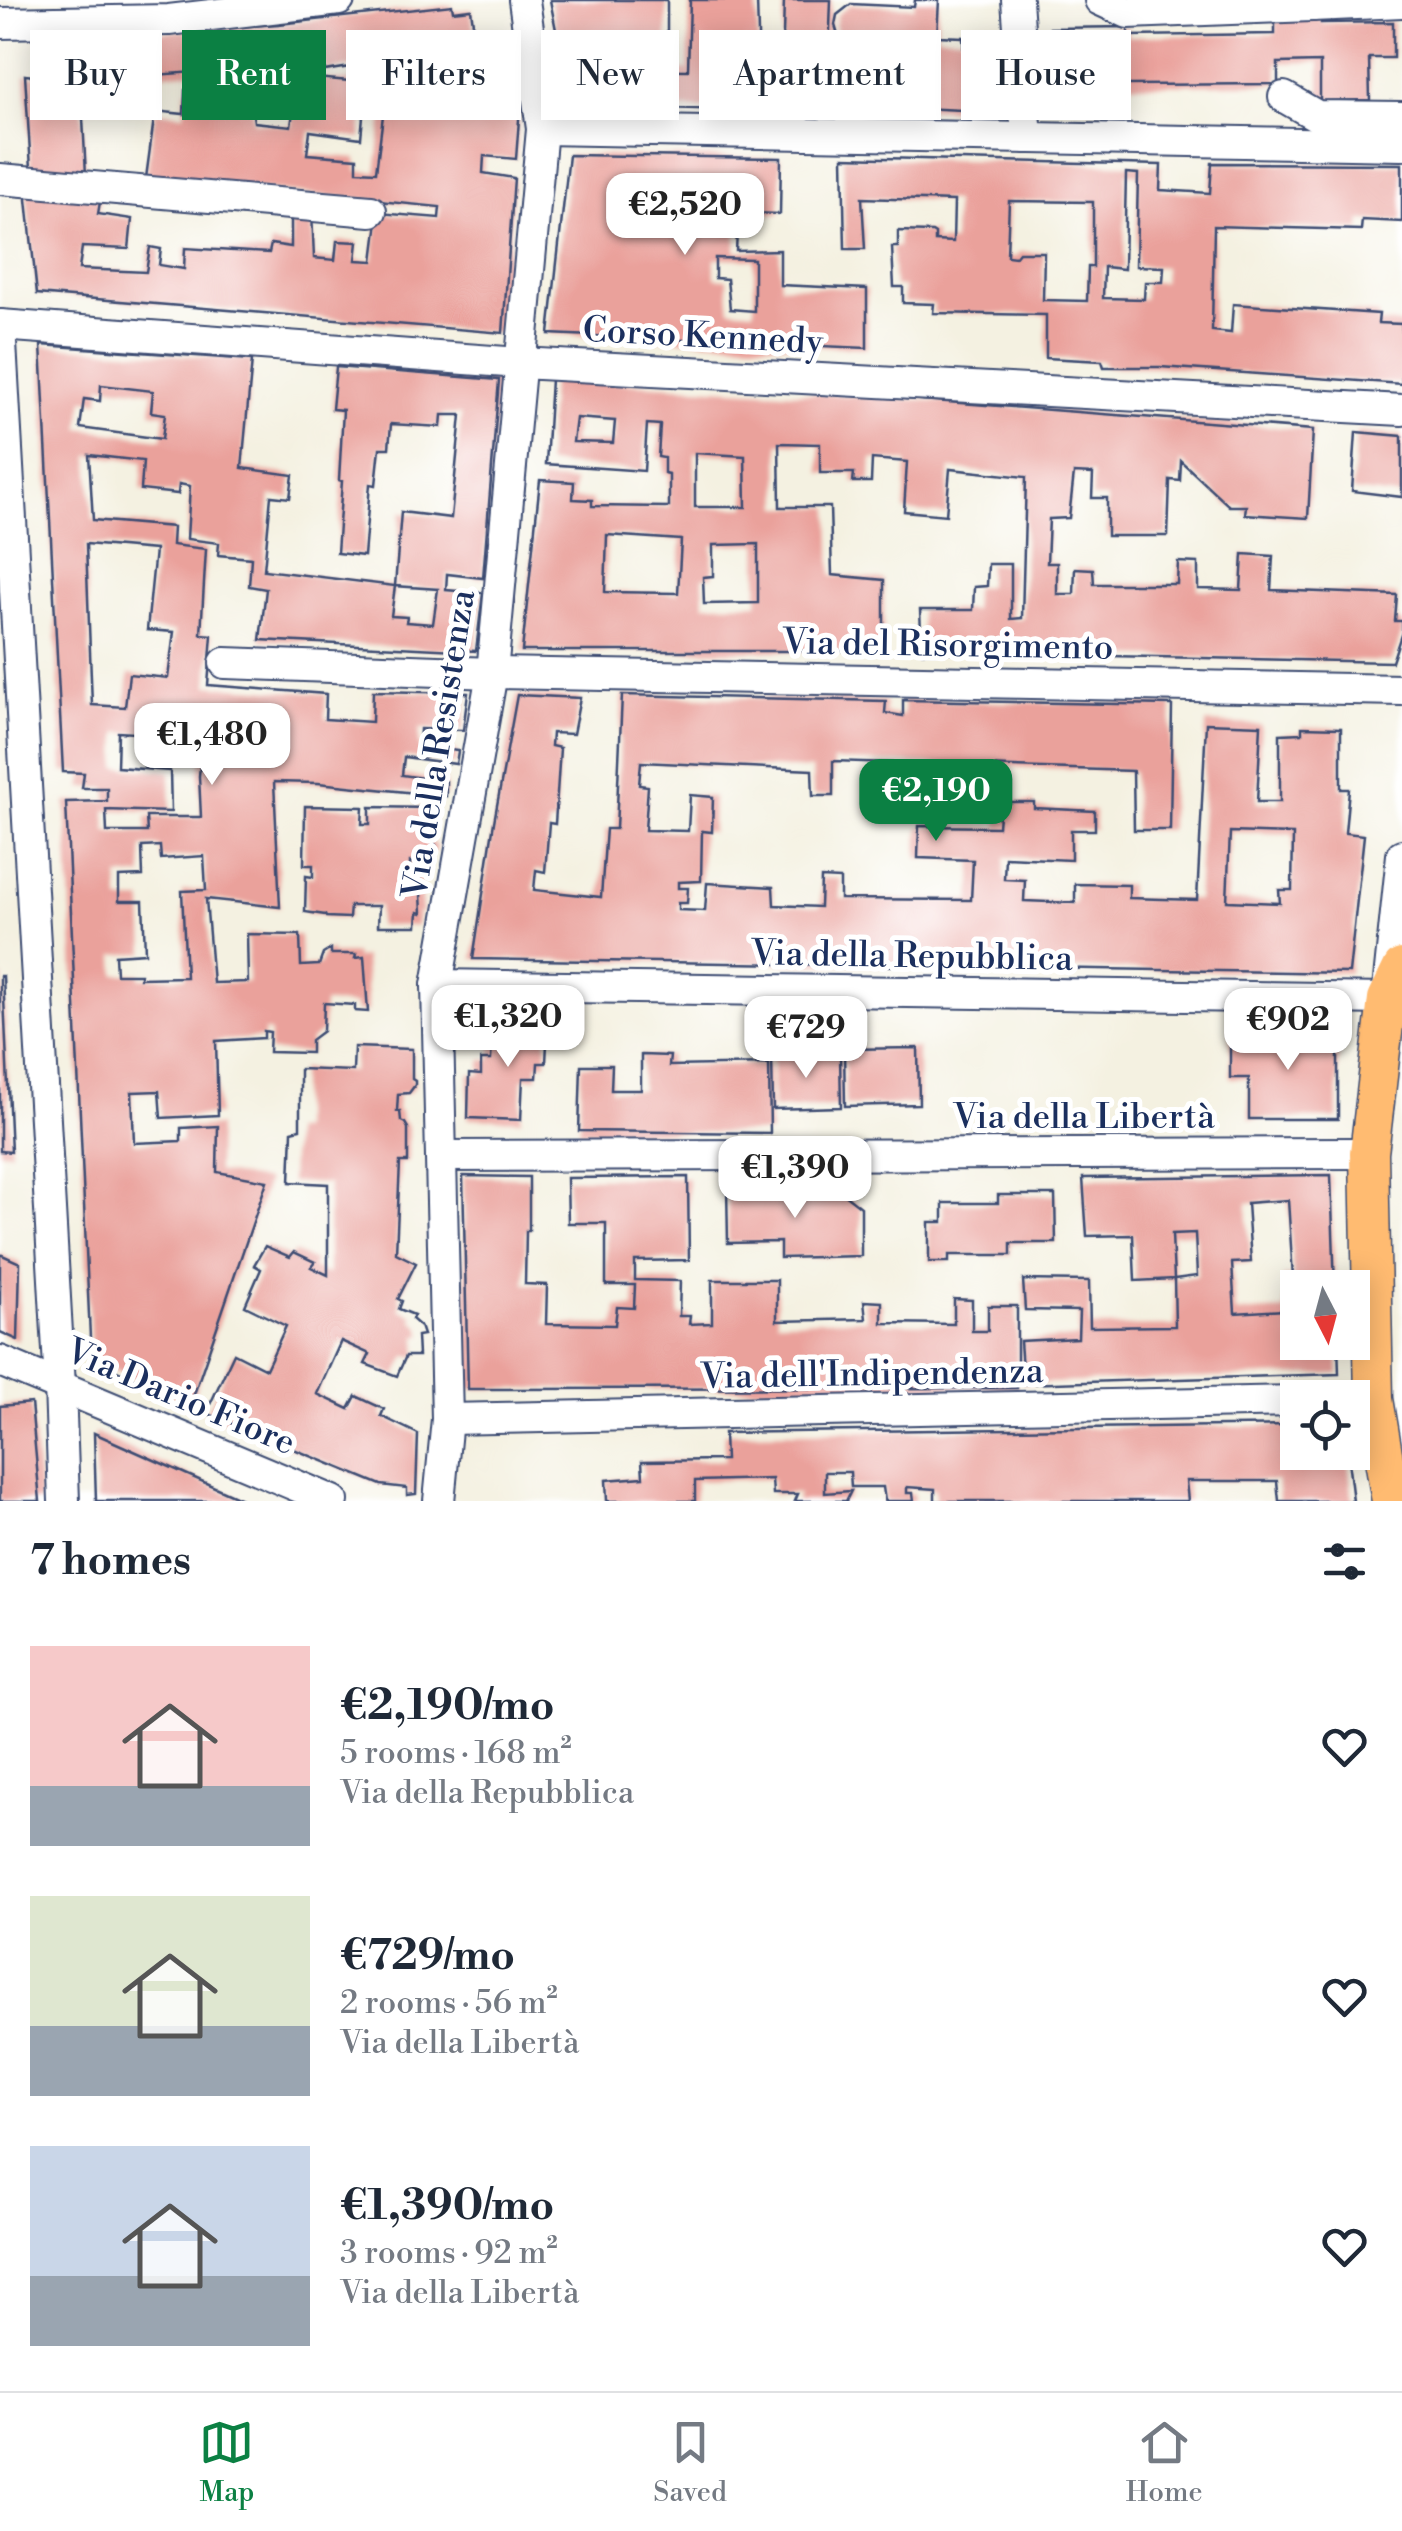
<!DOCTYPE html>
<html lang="en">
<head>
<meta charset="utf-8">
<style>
  body { margin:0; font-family:"Libre Bodoni",serif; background:#f6f6f7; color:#1f2937; height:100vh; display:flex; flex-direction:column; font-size:38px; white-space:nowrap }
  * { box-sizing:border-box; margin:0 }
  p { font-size:32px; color:#747a83 }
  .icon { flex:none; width:55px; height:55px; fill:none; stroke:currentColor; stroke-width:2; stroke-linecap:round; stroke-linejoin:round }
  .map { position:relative; height:1501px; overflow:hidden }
  .drawer { display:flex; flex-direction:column; background:#fff; flex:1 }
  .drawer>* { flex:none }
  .guide { position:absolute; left:30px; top:30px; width:1342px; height:90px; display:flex; gap:20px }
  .needle { width:65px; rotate:174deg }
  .fabs { position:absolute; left:1280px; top:1270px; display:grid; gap:20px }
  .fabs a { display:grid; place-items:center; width:90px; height:90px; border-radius:0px; background:#fff; box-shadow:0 5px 25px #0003; font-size:50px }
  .price { position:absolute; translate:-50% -85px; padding:0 22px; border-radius:20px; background:#fff; color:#222; font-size:32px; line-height:65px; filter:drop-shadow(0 2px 5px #0008) }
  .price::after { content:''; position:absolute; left:50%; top:60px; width:30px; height:22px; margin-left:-15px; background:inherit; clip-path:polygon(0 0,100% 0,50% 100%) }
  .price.active { background:#0b8043; color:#fff }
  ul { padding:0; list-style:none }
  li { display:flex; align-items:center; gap:30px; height:250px; padding:0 30px }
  li span { display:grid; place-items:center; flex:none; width:280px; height:200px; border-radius:0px; color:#555 }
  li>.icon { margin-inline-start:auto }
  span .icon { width:120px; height:120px; fill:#fffc; stroke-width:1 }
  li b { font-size:42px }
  h2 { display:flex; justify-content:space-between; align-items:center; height:120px; padding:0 30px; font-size:42px }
  .pill { padding:0 35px; border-radius:0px; background:#fff; box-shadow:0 5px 25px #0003; font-size:35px; line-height:90px }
  .pill.active { background:#0b8043; color:#fff }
  .menu { display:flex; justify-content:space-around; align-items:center; height:140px; border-top:2px solid #e0e1e3; background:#fff; font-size:28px; color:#747a83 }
  .menu a { display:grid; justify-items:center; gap:5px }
  .menu .active { color:#0b8043 }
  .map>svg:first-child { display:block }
  .building { fill:#eaa19b; fill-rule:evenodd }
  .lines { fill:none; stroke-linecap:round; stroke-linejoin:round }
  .minor-casing { stroke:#3c4c72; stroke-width:34 }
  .major-casing { stroke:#3c4c72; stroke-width:41 }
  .minor { stroke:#fff; stroke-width:30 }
  .major { stroke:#ffbb71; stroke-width:38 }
  .labels { text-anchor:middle; stroke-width:10; stroke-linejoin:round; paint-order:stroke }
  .street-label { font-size:35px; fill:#1b2f5e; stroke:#fff }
</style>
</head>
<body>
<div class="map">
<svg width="1402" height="1501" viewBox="0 0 1402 1501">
  <rect width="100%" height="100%" fill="#fff"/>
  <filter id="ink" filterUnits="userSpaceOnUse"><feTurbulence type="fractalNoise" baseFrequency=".01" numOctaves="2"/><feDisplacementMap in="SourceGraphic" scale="20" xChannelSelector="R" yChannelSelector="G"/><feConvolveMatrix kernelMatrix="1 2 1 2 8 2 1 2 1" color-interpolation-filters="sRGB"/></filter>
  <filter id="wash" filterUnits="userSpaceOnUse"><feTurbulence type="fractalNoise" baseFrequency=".0048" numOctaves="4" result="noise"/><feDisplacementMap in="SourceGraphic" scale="40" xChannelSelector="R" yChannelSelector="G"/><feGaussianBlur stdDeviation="2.25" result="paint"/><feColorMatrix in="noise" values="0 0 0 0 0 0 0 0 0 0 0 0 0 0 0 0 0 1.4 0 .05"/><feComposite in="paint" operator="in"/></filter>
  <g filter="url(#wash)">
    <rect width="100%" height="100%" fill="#f4f1e1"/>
    <g id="blocks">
      <!-- building -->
      <g class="building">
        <path d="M550 0H667V47L592 51 596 69 688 70 690 0H757L759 69 782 71 784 0H831L827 113 571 105Z"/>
        <path d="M915 0H939L937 36 963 37 965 85 972 96 971 103 962 110 856 105 859 41 843 39 838 35 835 25 837 15 851 4 914 7Z"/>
        <path d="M452 5 453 11 471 9 474 31 455 33 457 44 432 46 436 67 414 69 412 57 325 71 324 62 247 70 254 122 291 126 295 99H301L304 77 442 89 441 113 473 117 474 104 468 50 512 44 520 106 516 159 484 156 483 173 514 178 503 333 37 294 26 190 101 196 98 214 132 219 129 249 82 247 79 269 146 272 150 247 161 249 159 265 184 269 185 248 269 253 271 244 291 247V209L312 212 314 258 335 260 337 241 358 242 356 260 373 261 379 213 439 218 440 207 146 178 155 111 184 114 185 90 208 91 207 71 103 79 101 41 120 39 121 35 279 24ZM364 105 384 107 376 172 357 171V158L307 154 310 131 361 138Z"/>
        <path d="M1275 16H1321V23L1393 22V58H1369L1370 100 1320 101V62L1278 63V84L1125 85V77L1051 78 1050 28 1128 27V36L1275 34Z"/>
        <path d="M25 75 81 81 86 175 31 168Z"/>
        <path d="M569 155 781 158 780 214 747 213V233H737L736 251 780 250V285L867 289V348L549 334ZM715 258 754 259V311L730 309 727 279 715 278Z"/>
        <path d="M843 157 1161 165 1160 190 1210 193 1212 163 1402 164V222L1362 220 1361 230 1214 226 1212 331 1231 333 1233 304 1379 314 1378 323 1402 324V384L1160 367H1104L1102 361 1046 358V315L933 313 934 304 903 303V287H894L892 247H898V231L932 232 935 234V241L953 242 954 201 862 198 865 249H845ZM1126 173 1138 174 1136 266 1164 267 1163 282H1145L1144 299 1103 298 1104 267 1124 269ZM1009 201 1093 202V267H1088L1087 301 1043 300 1044 252H1019L1015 257 1007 256Z"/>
        <path d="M41 345 252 360 242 468 293 475 290 498 271 496 264 570 395 586 391 616 407 617 406 622 433 624 438 589 395 586 401 512 451 518 461 415H442L441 427 391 424 389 448H380L376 485 370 484 364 556 337 553 342 481 339 480 343 410 332 409 336 367 499 380 483 578 447 574 446 590 483 593 476 651 260 640 266 589 249 586 251 558 218 555 219 543 187 539 190 486 179 484 178 494 141 490 143 461 89 455 93 520 173 527 172 545 206 549 201 634 212 635 208 685 326 694 325 719 372 722 373 691 468 693 463 730 420 729 419 746 458 751 456 764 404 757 402 775 446 781V796L318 783 274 782 280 907 206 899 213 983 248 982 247 934 300 935 301 966 319 965 323 954 331 949V954H356L355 958 364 957 368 1012 355 1011V1005L324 1003 323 1031 311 1040V1053L269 1052 270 1032 264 1031V1038L216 1041 218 1115 161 1118 159 1091 132 1092 134 1143 181 1141V1128L218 1126 217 1172 267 1181 191 1403 91 1360 66 802 107 801V788H82L84 773 63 772ZM101 385 153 391 151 412 165 414 162 439 80 428 84 399 100 401ZM86 544 155 550 147 630 174 632 168 678 129 674 125 707 92 705ZM170 719 204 723 199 776 201 817H146L147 832H107L106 810 171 812 170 771 117 767 118 732 170 735ZM160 846 161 859 204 856 206 890 182 891 186 977 140 978V974H116L115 955 145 953 143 901H119V877L143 876 142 847Z"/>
        <path d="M551 379 894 398 1313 430 1308 518 1245 514 1246 506H1229L1181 461 1180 481 1170 480 1168 536H1107V498H1092L1093 474 1074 473 1069 518 1049 519 1047 563H1057V594H1074L1075 568 1093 569 1094 584H1177L1178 562 1198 563V589L1241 590 1243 554 1273 556 1271 590 1397 595 1395 621H1402V632L1392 662 922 652 920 610H973L974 587 987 586 988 564H1011V619L1022 618 1026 477 950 469 946 515 904 511 907 462 872 459 871 482H853L854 473H820V444L779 443 780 507H830L832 575 884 580V651H522L540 480 574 482 573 499 592 500V506L669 507V474L664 473V458L658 457 660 425 647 424 644 471 546 464ZM576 418 615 421 613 443 573 442ZM695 453 745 456 746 507H695ZM607 535 681 540 678 593 605 592ZM758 544V603L704 604 703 577 713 576V545Z"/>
        <path d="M1356 432 1402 436V497L1352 491Z"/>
        <path d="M517 695 580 698 573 734 552 733 551 746 560 748 555 824 549 823 545 872 536 870 534 890 601 897 606 829H616L622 695 886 701 885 713 903 716V700L1172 705 1170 830H1134L1133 771 833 761V796H813L812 770 641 762 639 785 648 786 645 830 688 831 690 795 713 797 712 832 702 831 701 881 678 882V888H688L687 903H678V910L705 911 707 883 773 887 774 905 820 907 821 878 840 879V899L971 900 973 860 918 858 919 826 998 827 1000 802H1034V808L1095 811V830H1071V860L1005 857 1004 879 1025 880 1024 901 1075 903V884L1129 885V898L1197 900 1206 723 1261 725 1257 802H1280V734L1302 733V727L1341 728V789H1349L1345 833 1364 835 1349 973 473 959 494 822ZM1230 832 1293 834 1292 890H1279L1280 903 1227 901Z"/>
        <path d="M305 806 363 807 362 824H370V807L431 808V841L436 845V851L429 854V862H410V875H420L422 913 418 912 417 926H378L379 906H350L349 918 326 917 325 915 305 912 306 876 313 877V865H304Z"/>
        <path d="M0 976H3L11 1152 0 1151Z"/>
        <path d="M493 1020 548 1022 546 1063H538L537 1078H523L521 1120 468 1118 469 1074 481 1075V1060H491Z"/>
        <path d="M1230 1031H1338V1119H1249V1078H1230Z"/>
        <path d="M354 1047 412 1049V1079L415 1081V1085L409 1093 398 1094 397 1111H400L401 1121 405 1123 408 1128V1162H400L396 1253 416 1263 398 1299 402 1301 399 1309 414 1315 412 1319 420 1326 423 1335 417 1336 418 1356H406L397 1376 365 1364 370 1354 341 1341 317 1394 349 1409 356 1396 384 1409 381 1416 418 1434 416 1494 407 1495V1488L381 1485 206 1413 234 1353 266 1369 286 1326 245 1306 261 1269 254 1265 265 1246 290 1257 294 1252 315 1262 311 1267 328 1275V1184L290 1182 292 1131 300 1129V1069L353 1071Z"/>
        <path d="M918 1048 919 1104 845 1106 844 1049Z"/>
        <path d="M840 1054 841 1107 773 1109 772 1055Z"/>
        <path d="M641 1055 670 1056 669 1066 769 1064 770 1133 579 1131 581 1065H612L611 1090H641Z"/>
        <path d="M1331 1175 1335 1288H1298V1342H1338L1339 1374 1023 1384 1020 1341 1078 1338 1079 1311 1025 1310 1023 1280 1089 1281 1090 1327 1175 1326 1174 1279 1135 1281 1133 1235 1087 1236 1083 1178ZM1288 1200 1293 1277H1283L1285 1310 1235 1313 1232 1263 1251 1262 1247 1203ZM1195 1233 1197 1276 1174 1279 1172 1234Z"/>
        <path d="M463 1176 529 1177V1231H526L525 1284 547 1285 546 1324 615 1325 617 1307 634 1308 635 1285H606V1223H568L567 1178 688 1177 689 1260 635 1261V1280L680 1281 679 1316H690L689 1324 712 1323V1280H777V1321L866 1319 864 1301 882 1302V1323L954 1324V1299L972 1300V1331H988V1306H1017V1388L468 1389Z"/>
        <path d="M815 1185 816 1194 843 1193 861 1207V1256L780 1258V1242L728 1243 727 1187Z"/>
        <path d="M998 1195H1055L1056 1243H1011V1255H949V1262H929V1222H943V1203H998Z"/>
        <path d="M0 1254 20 1263 18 1340 0 1332Z"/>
        <path d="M31 1403 40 1501H0V1406Z"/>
        <path d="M1298 1425V1452H1347L1353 1501H1279L1277 1481H1186L1188 1501H935V1489L907 1487V1493H913L914 1501H885L883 1487H851L850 1472H825V1493L851 1491 846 1501H795L798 1494H773L772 1479 695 1481V1501H607L606 1480 643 1477 642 1461 725 1460 724 1433Z"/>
        <path d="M94 1433 246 1501H96Z"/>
      </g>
    </g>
  </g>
  <g filter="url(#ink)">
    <use href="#blocks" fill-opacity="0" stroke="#3c4c72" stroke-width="2.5"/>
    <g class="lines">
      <!-- minor casing -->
      <g class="minor-casing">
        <g id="minor">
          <path d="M1017 0 1027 138"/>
          <path d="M1100 0 1128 13 1312 6"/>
          <path d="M1312 0V6L1402 2"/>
          <path d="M0 23 169 20 339 0"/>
          <path d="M1284 97 1317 116 1402 117"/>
          <path d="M542 129 1402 145"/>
          <path d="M0 179 371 211"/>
          <path d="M0 325 520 363 1402 410"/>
          <path d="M0 325 60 1386 64 1501"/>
          <path d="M225 663 492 673 1402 690"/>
          <path d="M437 985 1387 999 1402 855"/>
          <path d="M441 1156 1369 1153"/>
          <path d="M0 1361 333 1501"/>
          <path d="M447 1419 1298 1401"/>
          <path d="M439 1501 447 1419 437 985 492 673 542 129 524 0"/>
        </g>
      </g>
      <!-- major casing -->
      <g class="major-casing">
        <path id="major" d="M1391 1501 1374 1399 1369 1153 1387 999 1402 968"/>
      </g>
      <!-- minor -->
      <use href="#minor" class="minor"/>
      <!-- major -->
      <use href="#major" class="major"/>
    </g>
  </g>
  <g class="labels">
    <!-- street labels -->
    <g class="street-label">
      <text transform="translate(703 335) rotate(3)" y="12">Corso Kennedy</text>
      <text transform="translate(948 644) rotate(1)" y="12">Via del Risorgimento</text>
      <text transform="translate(438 744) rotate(-81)" y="12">Via della Resistenza</text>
      <text transform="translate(912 955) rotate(1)" y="12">Via della Repubblica</text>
      <text x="1084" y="1128">Via della Libertà</text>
      <text transform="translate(872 1373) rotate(-1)" y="12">Via dell'Indipendenza</text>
      <text transform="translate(181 1396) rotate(23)" y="12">Via Dario Fiore</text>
    </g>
  </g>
</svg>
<div class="fabs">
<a><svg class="needle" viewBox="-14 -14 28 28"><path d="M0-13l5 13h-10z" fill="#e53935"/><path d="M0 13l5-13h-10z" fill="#747a83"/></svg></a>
<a><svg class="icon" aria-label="locate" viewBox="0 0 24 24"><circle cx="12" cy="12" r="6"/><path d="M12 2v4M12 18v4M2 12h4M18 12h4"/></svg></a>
</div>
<b class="price" style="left:685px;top:258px">€2,520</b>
<b class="price" style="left:212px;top:788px">€1,480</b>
<b class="price active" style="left:936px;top:844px">€2,190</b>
<b class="price" style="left:508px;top:1070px">€1,320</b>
<b class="price" style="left:1288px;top:1073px">€902</b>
<b class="price" style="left:806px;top:1081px">€729</b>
<b class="price" style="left:795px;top:1221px">€1,390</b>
<div class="guide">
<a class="pill">Buy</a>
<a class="pill active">Rent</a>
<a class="pill">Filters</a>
<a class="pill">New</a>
<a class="pill">Apartment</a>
<a class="pill">House</a>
</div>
</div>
<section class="drawer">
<h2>7 homes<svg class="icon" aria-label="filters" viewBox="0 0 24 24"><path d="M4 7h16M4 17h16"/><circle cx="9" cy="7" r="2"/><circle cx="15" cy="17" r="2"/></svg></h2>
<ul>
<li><span style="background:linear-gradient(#f6c9c9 70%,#9aa5b1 0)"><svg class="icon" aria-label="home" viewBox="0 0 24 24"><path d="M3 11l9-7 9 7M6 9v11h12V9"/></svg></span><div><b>€2,190/mo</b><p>5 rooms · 168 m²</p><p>Via della Repubblica</p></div><svg class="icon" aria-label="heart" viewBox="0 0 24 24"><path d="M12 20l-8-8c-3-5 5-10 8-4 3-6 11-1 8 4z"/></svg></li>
<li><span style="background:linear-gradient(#dfe7d0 65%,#9aa5b1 0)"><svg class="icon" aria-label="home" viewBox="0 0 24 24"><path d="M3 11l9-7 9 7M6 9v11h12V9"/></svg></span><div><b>€729/mo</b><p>2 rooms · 56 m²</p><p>Via della Libertà</p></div><svg class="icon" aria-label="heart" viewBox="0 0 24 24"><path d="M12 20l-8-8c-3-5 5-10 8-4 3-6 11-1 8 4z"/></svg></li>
<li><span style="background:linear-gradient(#c9d6e8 65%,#9aa5b1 0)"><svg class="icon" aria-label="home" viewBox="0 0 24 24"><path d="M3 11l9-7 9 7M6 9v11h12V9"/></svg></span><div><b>€1,390/mo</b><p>3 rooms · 92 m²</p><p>Via della Libertà</p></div><svg class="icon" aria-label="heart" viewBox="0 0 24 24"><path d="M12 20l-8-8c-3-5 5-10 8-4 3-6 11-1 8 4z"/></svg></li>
</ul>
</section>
<nav class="menu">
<a class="active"><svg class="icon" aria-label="map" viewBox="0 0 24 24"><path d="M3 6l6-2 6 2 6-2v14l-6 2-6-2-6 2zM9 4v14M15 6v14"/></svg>Map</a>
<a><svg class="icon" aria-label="saved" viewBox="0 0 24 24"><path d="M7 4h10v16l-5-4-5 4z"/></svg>Saved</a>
<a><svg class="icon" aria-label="home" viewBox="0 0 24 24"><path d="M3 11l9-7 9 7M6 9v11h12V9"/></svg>Home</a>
</nav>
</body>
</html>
